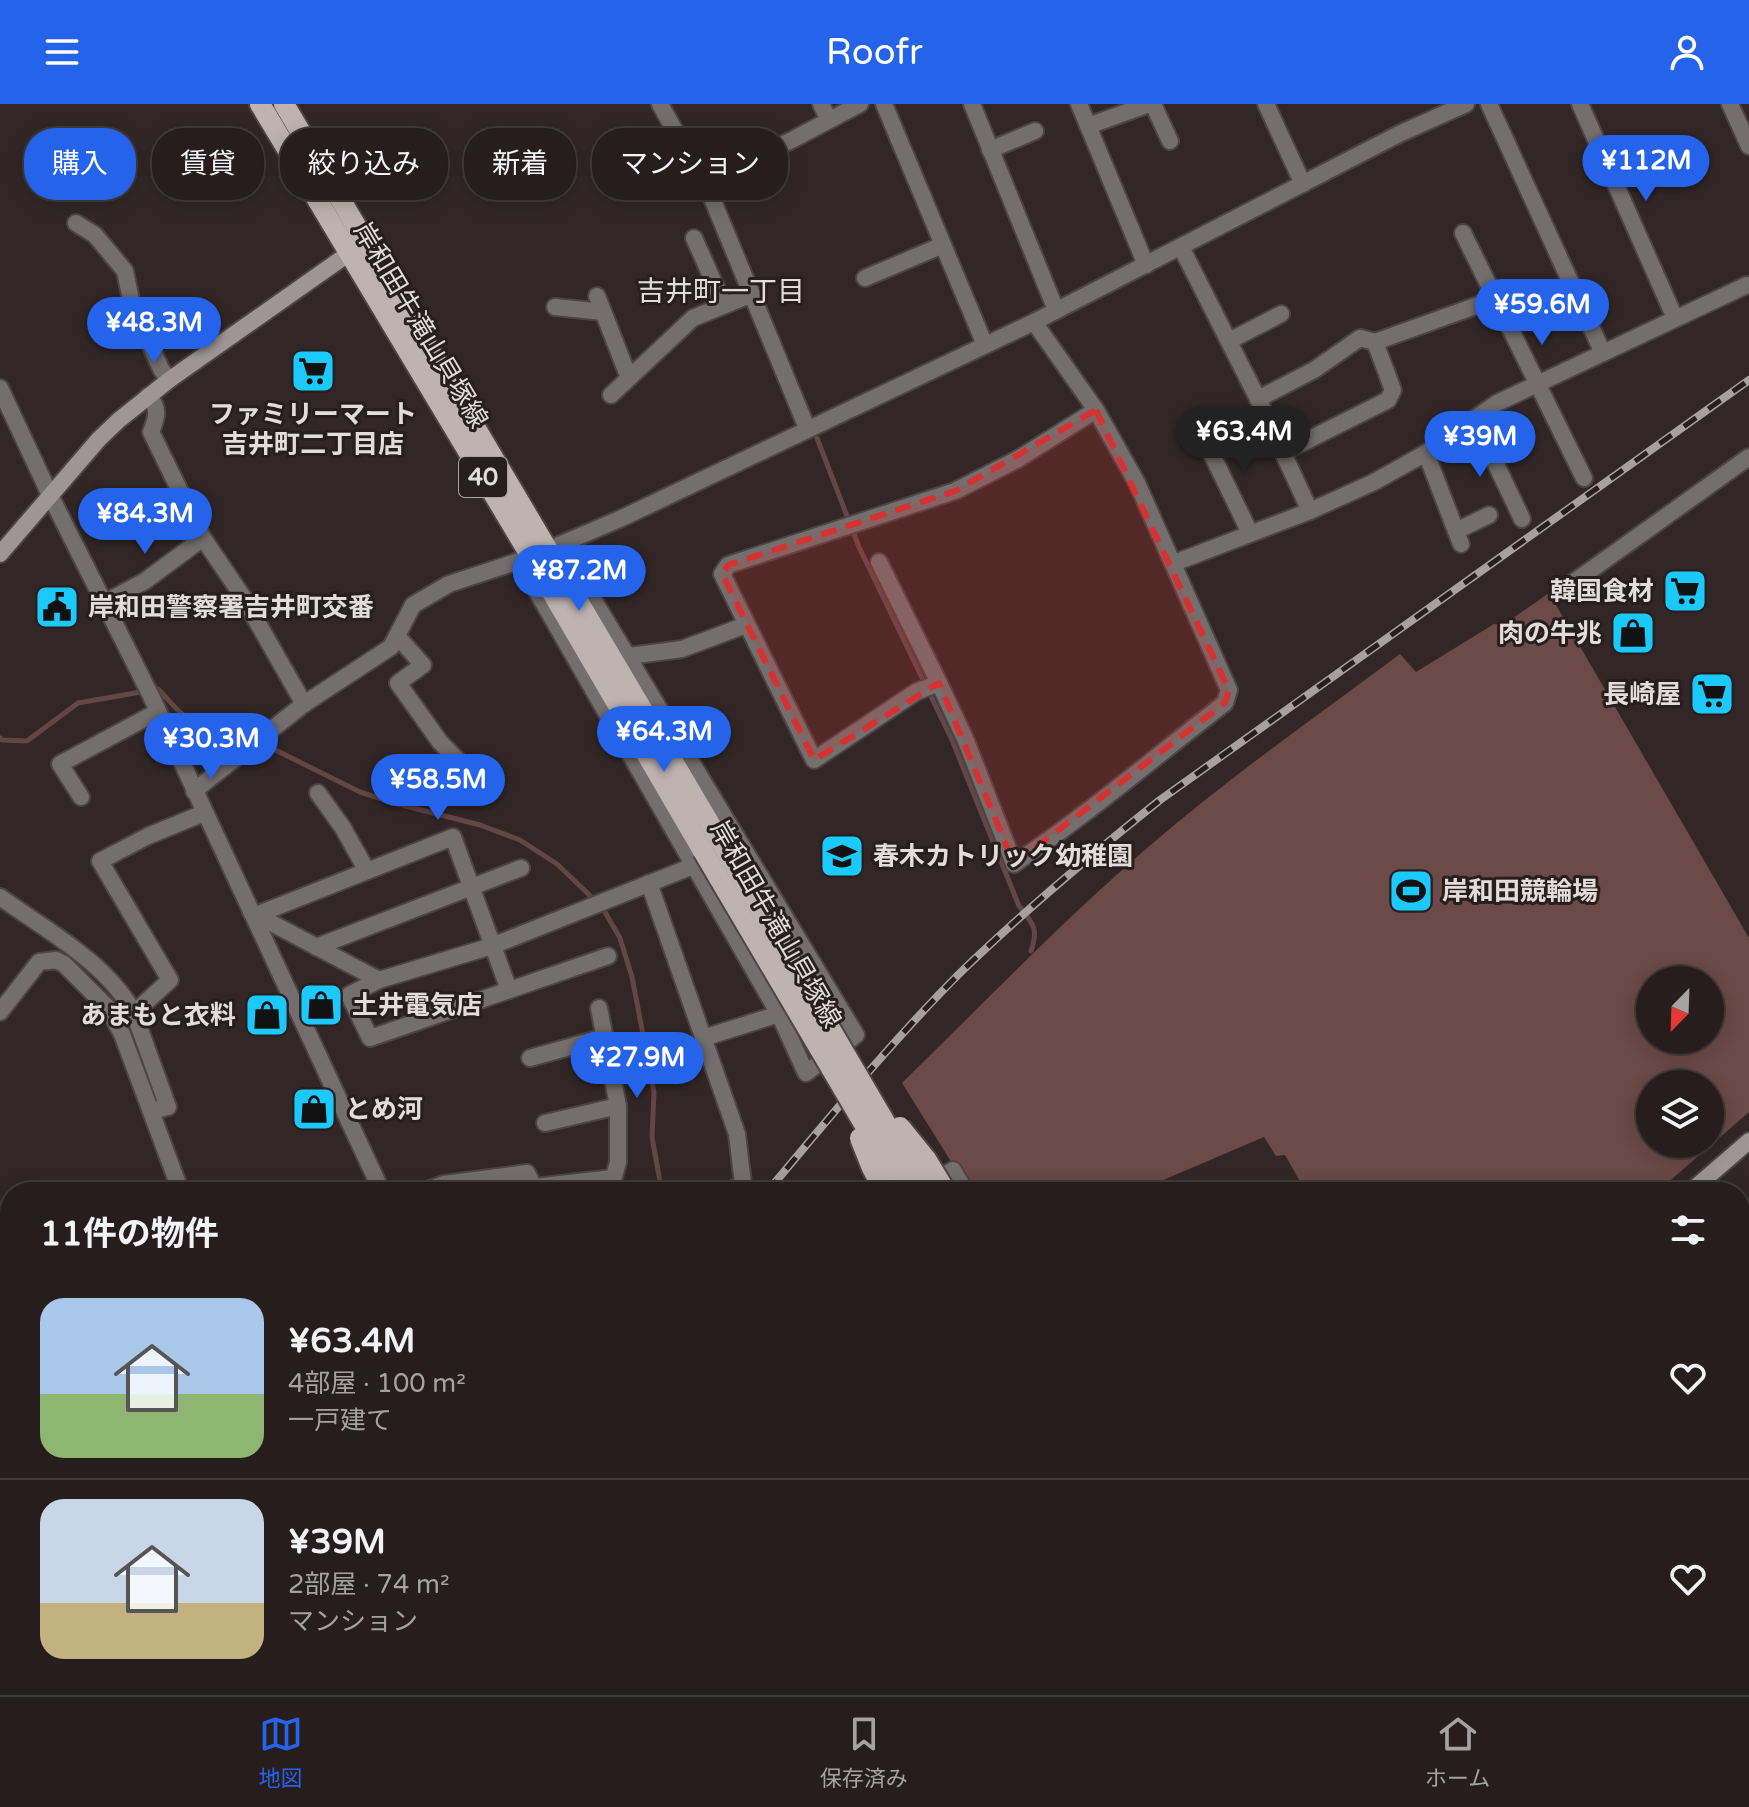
<!DOCTYPE html>
<html lang="ja">
<head>
<meta charset="utf-8">
<style>
  body { margin:0; font-family:"Varela Round","Noto Sans JP",sans-serif; background:#2e2625; color:#f1f3f6; height:100vh; display:flex; flex-direction:column; font-size:30px; white-space:nowrap }
  * { box-sizing:border-box; margin:0 }
  p { font-size:26px; color:#a4a2a3 }
  .icon { flex:none; width:44px; height:44px; fill:none; stroke:currentColor; stroke-width:2; stroke-linecap:round; stroke-linejoin:round }
  .map { position:relative; flex:1; overflow:hidden }
  .sheet { position:absolute; left:0px; top:1078px; width:1750px; height:514px; display:flex; flex-direction:column; background:#261d1c; border-radius:32px 32px 0 0; box-shadow:0 4px 20px #0003,0 0 0 2px #423b3b }
  .sheet>* { flex:none }
  .top-card { position:absolute; left:24px; top:24px; width:800px; height:72px; display:flex; gap:16px }
  .needle { width:52px; rotate:203deg }
  .buttons { position:absolute; left:1636px; top:862px; display:grid; gap:16px }
  .buttons a { display:grid; place-items:center; width:88px; height:88px; border-radius:50%; background:#261d1c; box-shadow:0 4px 20px #0003,0 0 0 2px #423b3b; font-size:40px }
  .price { position:absolute; translate:-50% -68px; padding:0 18px; border-radius:28px; background:#2563eb; color:#fff; font-size:26px; line-height:52px; filter:drop-shadow(0 2px 4px #0008) }
  .price::after { content:''; position:absolute; left:50%; top:48px; width:24px; height:18px; margin-left:-12px; background:inherit; clip-path:polygon(0 0,100% 0,50% 100%) }
  .price.selected { background:#222; color:#fff }
  ul { padding:0; list-style:none }
  li { display:flex; align-items:center; gap:24px; height:200px; padding:0 40px }
  li+li { border-top:2px solid #423b3b }
  li span { display:grid; place-items:center; flex:none; width:224px; height:160px; border-radius:24px; color:#555 }
  li>.icon { margin-inline-start:auto }
  span .icon { width:96px; height:96px; fill:#fffc; stroke-width:1 }
  li b { font-size:34px }
  h2 { display:flex; justify-content:space-between; align-items:center; height:96px; padding:0 40px; font-size:34px }
  .pill { padding:0 28px; border-radius:32px; background:#261d1c; box-shadow:0 4px 20px #0003,0 0 0 2px #423b3b; font-size:28px; line-height:72px }
  .pill.selected { background:#2563eb; color:#fff }
  header { display:flex; justify-content:space-between; align-items:center; height:104px; padding:0 40px; background:#2563eb; color:#fff; font-size:36px; font-weight:600 }
  .tabs { display:flex; justify-content:space-around; align-items:center; height:112px; border-top:2px solid #423b3b; background:#261d1c; font-size:22px; color:#a4a2a3 }
  .tabs a { display:grid; justify-items:center; gap:4px }
  .tabs .selected { color:#2563eb }
  .map>svg:first-child { display:block }
  .green { fill:#6b4a47; fill-rule:evenodd }
  .water { fill:#2f0607; stroke:#654647; stroke-width:2 }
  .lines { fill:none; stroke-linecap:round; stroke-linejoin:round }
  .stream { stroke:#654647; stroke-width:5 }
  .river { stroke:#2f0607; stroke-width:30 }
  .lane-casing { stroke:#4e4443; stroke-width:14 }
  .street-casing { stroke:#4e4443; stroke-width:20 }
  .secondary-casing { stroke:#4e4443; stroke-width:20 }
  .primary-casing { stroke:#4e4443; stroke-width:24 }
  .lane { stroke:#746f6e; stroke-width:10 }
  .street { stroke:#746f6e; stroke-width:16 }
  .secondary { stroke:#9e9594; stroke-width:16 }
  .primary { stroke:#bfb3b1; stroke-width:20 }
  .rail-casing { stroke:#a8a09f; stroke-width:8 }
  .rail { stroke:#281e1d; stroke-width:5; stroke-dasharray:15; stroke-linecap:butt }
  .primary-bridge-casing { stroke:#4e4443; stroke-width:24; stroke-linecap:butt }
  .primary-bridge { stroke:#bfb3b1; stroke-width:20 }
  .marked { fill:#d73131; fill-opacity:0.2; stroke:#d73131; stroke-width:6; stroke-dasharray:16 10; stroke-linejoin:round }
  .labels { text-anchor:middle; stroke-width:6; stroke-linejoin:round; paint-order:stroke }
  .shield { fill:#281e1d; stroke:#aba3a2; stroke-width:2 }
  .shield-label { font-size:24px; font-weight:bold; fill:#e3dcdb }
  .street-label { font-size:26px; fill:#e3dcdb; stroke:#281e1d }
  .poi-label { font-size:26px; font-weight:bold; fill:#e3dcdb; stroke:#281e1d; text-anchor:start }
  .neighbourhood-label { font-size:28px; fill:#e3dcdb; stroke:#281e1d }
</style>
</head>
<body>
<header><svg class="icon" aria-label="menu" viewBox="0 0 24 24"><path d="M4 6h16M4 12h16M4 18h16"/></svg>Roofr<svg class="icon" aria-label="person" viewBox="0 0 24 24"><circle cx="12" cy="8" r="4"/><path d="M4 21q1-7 8-7t8 7"/></svg></header>
<div class="map">
<svg width="1749" height="1591" viewBox="0 0 1749 1591">
  <rect width="100%" height="100%" fill="#322726"/>
  <!-- green -->
  <path class="green" d="M1549 489 1749 834V1008L1657 1088H1306L1285 1051 1276 1052 1264 1033 1161 1077 1154 1088H970L902 979C985 898 1065 814 1153 739 1232 671 1317 612 1400 550L1416 568 1494 520 1503 521ZM1650 876H1710V936H1650ZM1650 980H1710V1040H1650Z"/>
  <!-- water -->
  <path class="water" d="M625 1582H838L846 1591H629Z"/>
  <g class="lines">
    <!-- stream -->
    <g class="stream">
      <path d="M817 334 859 443 952 636 1019 802C1033 820 1039 824 1031 847"/>
      <path d="M0 634 2 636 27 637 78 599 158 585C184 612 187 623 227 622L360 688 394 699 480 721 520 736 557 760 602 803 620 834 632 873 654 988 652 1033 660 1078 664 1088"/>
    </g>
    <!-- river -->
    <path class="river" d="M1543 1582 1551 1591"/>
    <!-- lane casing -->
    <g class="lane-casing">
      <path id="lane" d="M0 1527 10 1534"/>
    </g>
    <!-- street casing -->
    <g class="street-casing">
      <g id="street">
        <path d="M660 0 690 54 704 75 790 37 860 0"/>
        <path d="M821 0 829 16"/>
        <path d="M884 0 985 241"/>
        <path d="M972 0 1056 206"/>
        <path d="M1079 0 1146 161"/>
        <path d="M1153 0 1170 37"/>
        <path d="M1266 0 1303 80"/>
        <path d="M1489 0 1603 249"/>
        <path d="M1580 0 1675 214"/>
        <path d="M1730 0 1749 42"/>
        <path d="M1088 22 1149 0"/>
        <path d="M990 46 1035 27"/>
        <path d="M704 75 807 324"/>
        <path d="M76 119 95 131 125 167 132 201 161 265 169 276"/>
        <path d="M1463 129 1584 374"/>
        <path d="M694 134 724 201"/>
        <path d="M1181 143 1258 295 1310 407"/>
        <path d="M865 174 943 141"/>
        <path d="M597 192 629 274"/>
        <path d="M555 203 603 208"/>
        <path d="M1034 218 1096 306 1137 379 1229 586 1225 599C1155 653 1087 711 1014 760L966 637 939 579 916 588 814 656 722 470 728 461 955 387 1018 355 1096 306"/>
        <path d="M1229 237 1281 210"/>
        <path d="M0 284 50 391 151 592 382 1088"/>
        <path d="M611 291 693 214 752 190"/>
        <path d="M148 292C160 304 157 313 151 328L203 434 243 493 304 600"/>
        <path d="M1258 295 1314 266 1360 234 1375 238"/>
        <path d="M1475 316 1522 415"/>
        <path d="M1201 328 1250 429"/>
        <path d="M1284 348 1388 296 1393 286 1375 238 1495 195"/>
        <path d="M1426 349 1461 440"/>
        <path d="M1456 427 1489 411"/>
        <path d="M531 453 528 472 779 910 806 969 856 931 567 452 548 444"/>
        <path d="M879 458 939 579"/>
        <path d="M1174 459 1310 407 1374 378 1426 349 1497 299 1747 181"/>
        <path d="M1560 488 1749 353"/>
        <path d="M104 499 145 477 203 434"/>
        <path d="M397 532 423 561 398 579 440 638 470 669"/>
        <path d="M629 552 682 545 746 521"/>
        <path d="M194 687 304 600 391 543 413 501 449 480 531 453 622 414 1034 218 1399 30 1466 0"/>
        <path d="M318 689 343 724 367 767"/>
        <path d="M81 693 60 660 157 608"/>
        <path d="M649 779 737 1030 743 1080 727 1088"/>
        <path d="M0 793C46 826 106 858 134 909L168 1003 151 1007"/>
        <path d="M251 808 379 876 492 842 693 762"/>
        <path d="M256 811 453 733 509 886"/>
        <path d="M316 843 521 764"/>
        <path d="M379 876 349 891 370 934 608 852"/>
        <path d="M599 904 618 1002V1058L610 1088"/>
        <path d="M0 908 39 858 56 856 64 860 108 904 122 930 181 1088"/>
        <path d="M134 909 170 876 100 757 148 732 204 709"/>
        <path d="M703 934 779 910"/>
        <path d="M530 954 605 933"/>
        <path d="M545 1019 618 1002"/>
        <path d="M928 1081 953 1066 966 1088"/>
        <path d="M421 1088 444 1080 527 1069 534 1083 613 1074"/>
        <path d="M0 1278H10"/>
        <path d="M1740 1351 1744 1355 1740 1366"/>
        <path d="M0 1425 10 1409"/>
        <path d="M0 1457 10 1462"/>
        <path d="M1740 1483 1749 1503"/>
        <path d="M0 1581 6 1591"/>
        <path d="M602 1582 606 1591"/>
        <path d="M865 1582V1591"/>
        <path d="M1033 1582 1038 1591"/>
        <path d="M1529 1582 1537 1591"/>
        <path d="M1561 1582 1568 1591"/>
        <path d="M176 1591 201 1582"/>
        <path d="M1692 1591 1704 1582"/>
      </g>
    </g>
    <!-- secondary casing -->
    <g class="secondary-casing">
      <g id="secondary">
        <path d="M0 450 99 335 119 316 169 276 358 143"/>
        <path d="M1690 1088 1749 1037"/>
        <path d="M1098 1591 1108 1582"/>
      </g>
    </g>
    <!-- primary casing -->
    <g class="primary-casing">
      <g id="primary">
        <path d="M260 0 539 466 703 747"/>
        <path d="M284 0 720 737"/>
        <path d="M1171 1582 1177 1591"/>
        <path d="M1195 1582 1200 1591"/>
        <path d="M1217 1582 1222 1591"/>
        <path d="M1242 1582 1247 1591"/>
      </g>
    </g>
    <!-- lane -->
    <use href="#lane" class="lane"/>
    <!-- street -->
    <use href="#street" class="street"/>
    <!-- secondary -->
    <use href="#secondary" class="secondary"/>
    <!-- primary -->
    <use href="#primary" class="primary"/>
    <!-- rail casing -->
    <g class="rail-casing">
      <g id="rail">
        <path d="M767 1088C830 1013 892 937 961 868 1024 807 1091 751 1160 696L1749 276"/>
        <path d="M359 1591 367 1582"/>
      </g>
    </g>
    <!-- rail -->
    <use href="#rail" class="rail"/>
    <!-- primary-bridge casing -->
    <g class="primary-bridge-casing">
      <g id="primary-bridge">
        <path d="M720 737 926 1088"/>
        <path d="M703 747 904 1088"/>
        <path d="M900 1023 926 1055 946 1088"/>
        <path d="M860 1034 872 1064 885 1088"/>
      </g>
    </g>
    <!-- primary-bridge -->
    <use href="#primary-bridge" class="primary-bridge"/>
  </g>
  <!-- marked area -->
  <path class="marked" d="M1096 306 1229 586 1225 599 1014 760 939 579 814 656 722 470 728 461 955 387Z"/>
  <!-- icons -->
  <defs>
    <g id="supermarket-square" transform="scale(2.3)"><rect x="-9" y="-9" width="18" height="18" rx="4" fill="#1cc9fc" stroke="#281e1d"/><path d="M-6-5.5h2.5l.6 2H6L4.5 2H-2.5L-4.4-4H-6ZM-1.5 3.2a1.3 1.3 0 1 0 .1 0ZM3 3.2a1.3 1.3 0 1 0 .1 0Z" fill="#111"/></g>
    <g id="civic-square" transform="scale(2.3)"><rect x="-9" y="-9" width="18" height="18" rx="4" fill="#1cc9fc" stroke="#281e1d"/><path d="M-.6-6.5H3V-4.5H.6V-3L4-1V1h2V6H-6V1h2V-1L-.6-3ZM-1.2 2.5V6h2.4V2.5Z" fill="#111"/></g>
    <g id="shop-square" transform="scale(2.3)"><rect x="-9" y="-9" width="18" height="18" rx="4" fill="#1cc9fc" stroke="#281e1d"/><path d="M-5-2.5h2.3a2.7 3.5 0 0 1 5.4 0H5L5.5 6h-11ZM-1.5-2.5h3a1.5 2.3 0 0 0-3 0Z" fill="#111"/></g>
    <g id="school-square" transform="scale(2.3)"><rect x="-9" y="-9" width="18" height="18" rx="4" fill="#1cc9fc" stroke="#281e1d"/><path d="M0-5L7-2L0 1L-7-2ZM-4 1L0 2.5L4 1V4Q0 6-4 4Z" fill="#111"/></g>
    <g id="stadium-square" transform="scale(2.3)"><rect x="-9" y="-9" width="18" height="18" rx="4" fill="#1cc9fc" stroke="#281e1d"/><path d="M0-5a6.5 5 0 1 0 0 10a6.5 5 0 1 0 0-10ZM-3.5-1.8h7v3.6h-7Z" fill="#111"/></g>
  </defs>
  <g fill-rule="evenodd">
    <use href="#supermarket-square" x="313" y="267"/>
    <use href="#supermarket-square" x="1685" y="487"/>
    <use href="#civic-square" x="57" y="503"/>
    <use href="#shop-square" x="1633" y="529"/>
    <use href="#supermarket-square" x="1712" y="590"/>
    <use href="#school-square" x="842" y="752"/>
    <use href="#stadium-square" x="1411" y="787"/>
    <use href="#shop-square" x="321" y="901"/>
    <use href="#shop-square" x="267" y="911"/>
    <use href="#shop-square" x="314" y="1005"/>
  </g>
  <g class="labels">
    <!-- shield labels -->
    <rect class="shield" x="459" y="353" width="48" height="40" rx="6"/>
    <g class="shield-label">
      <text x="483" y="381">40</text>
    </g>
    <!-- street labels -->
    <g class="street-label">
      <text transform="translate(421 221) rotate(59)" y="9">岸和田牛滝山貝塚線</text>
      <text transform="translate(776 820) rotate(60)" y="9">岸和田牛滝山貝塚線</text>
    </g>
    <!-- poi labels -->
    <g class="poi-label">
      <text x="313" y="319" text-anchor="middle">ファミリーマート<tspan x="313" dy="30">吉井町二丁目店</tspan></text>
      <text x="1654" y="496" text-anchor="end">韓国食材</text>
      <text x="88" y="512">岸和田警察署吉井町交番</text>
      <text x="1602" y="538" text-anchor="end">肉の牛兆</text>
      <text x="1681" y="599" text-anchor="end">長崎屋</text>
      <text x="873" y="761">春木カトリック幼稚園</text>
      <text x="1442" y="796">岸和田競輪場</text>
      <text x="352" y="910">土井電気店</text>
      <text x="236" y="920" text-anchor="end">あまもと衣料</text>
      <text x="345" y="1014">とめ河</text>
    </g>
    <!-- neighbourhood labels -->
    <g class="neighbourhood-label">
      <text x="721" y="197">吉井町一丁目</text>
    </g>
  </g>
</svg>
<div class="buttons">
<a><svg class="needle" viewBox="-14 -14 28 28"><path d="M0-13l5 13h-10z" fill="#e53935"/><path d="M0 13l5-13h-10z" fill="#a4a2a3"/></svg></a>
<a><svg class="icon" aria-label="layers" viewBox="0 0 24 24"><path d="M12 4l9 5-9 5-9-5zM3 14l9 5 9-5"/></svg></a>
</div>
<b class="price" style="left:1646px;top:99px">¥112M</b>
<b class="price" style="left:1542px;top:243px">¥59.6M</b>
<b class="price" style="left:154px;top:261px">¥48.3M</b>
<b class="price selected" style="left:1244px;top:370px">¥63.4M</b>
<b class="price" style="left:1480px;top:375px">¥39M</b>
<b class="price" style="left:145px;top:452px">¥84.3M</b>
<b class="price" style="left:579px;top:509px">¥87.2M</b>
<b class="price" style="left:664px;top:670px">¥64.3M</b>
<b class="price" style="left:211px;top:677px">¥30.3M</b>
<b class="price" style="left:438px;top:718px">¥58.5M</b>
<b class="price" style="left:637px;top:996px">¥27.9M</b>
<div class="top-card">
<a class="pill selected">購入</a>
<a class="pill">賃貸</a>
<a class="pill">絞り込み</a>
<a class="pill">新着</a>
<a class="pill">マンション</a>
</div>
<section class="sheet">
<h2>11件の物件<svg class="icon" aria-label="filters" viewBox="0 0 24 24"><path d="M4 7h16M4 17h16"/><circle cx="9" cy="7" r="2"/><circle cx="15" cy="17" r="2"/></svg></h2>
<ul>
<li><span style="background:linear-gradient(#a9c7e8 60%,#8fb573 0)"><svg class="icon" aria-label="home" viewBox="0 0 24 24"><path d="M3 11l9-7 9 7M6 9v11h12V9"/></svg></span><div><b>¥63.4M</b><p>4部屋 · 100 m²</p><p>一戸建て</p></div><svg class="icon" aria-label="heart" viewBox="0 0 24 24"><path d="M12 20l-8-8c-3-5 5-10 8-4 3-6 11-1 8 4z"/></svg></li>
<li><span style="background:linear-gradient(#c9d6e8 65%,#c2b280 0)"><svg class="icon" aria-label="home" viewBox="0 0 24 24"><path d="M3 11l9-7 9 7M6 9v11h12V9"/></svg></span><div><b>¥39M</b><p>2部屋 · 74 m²</p><p>マンション</p></div><svg class="icon" aria-label="heart" viewBox="0 0 24 24"><path d="M12 20l-8-8c-3-5 5-10 8-4 3-6 11-1 8 4z"/></svg></li>
</ul>
</section>
</div>
<nav class="tabs">
<a class="selected"><svg class="icon" aria-label="map" viewBox="0 0 24 24"><path d="M3 6l6-2 6 2 6-2v14l-6 2-6-2-6 2zM9 4v14M15 6v14"/></svg>地図</a>
<a><svg class="icon" aria-label="saved" viewBox="0 0 24 24"><path d="M7 4h10v16l-5-4-5 4z"/></svg>保存済み</a>
<a><svg class="icon" aria-label="home" viewBox="0 0 24 24"><path d="M3 11l9-7 9 7M6 9v11h12V9"/></svg>ホーム</a>
</nav>
</body>
</html>
